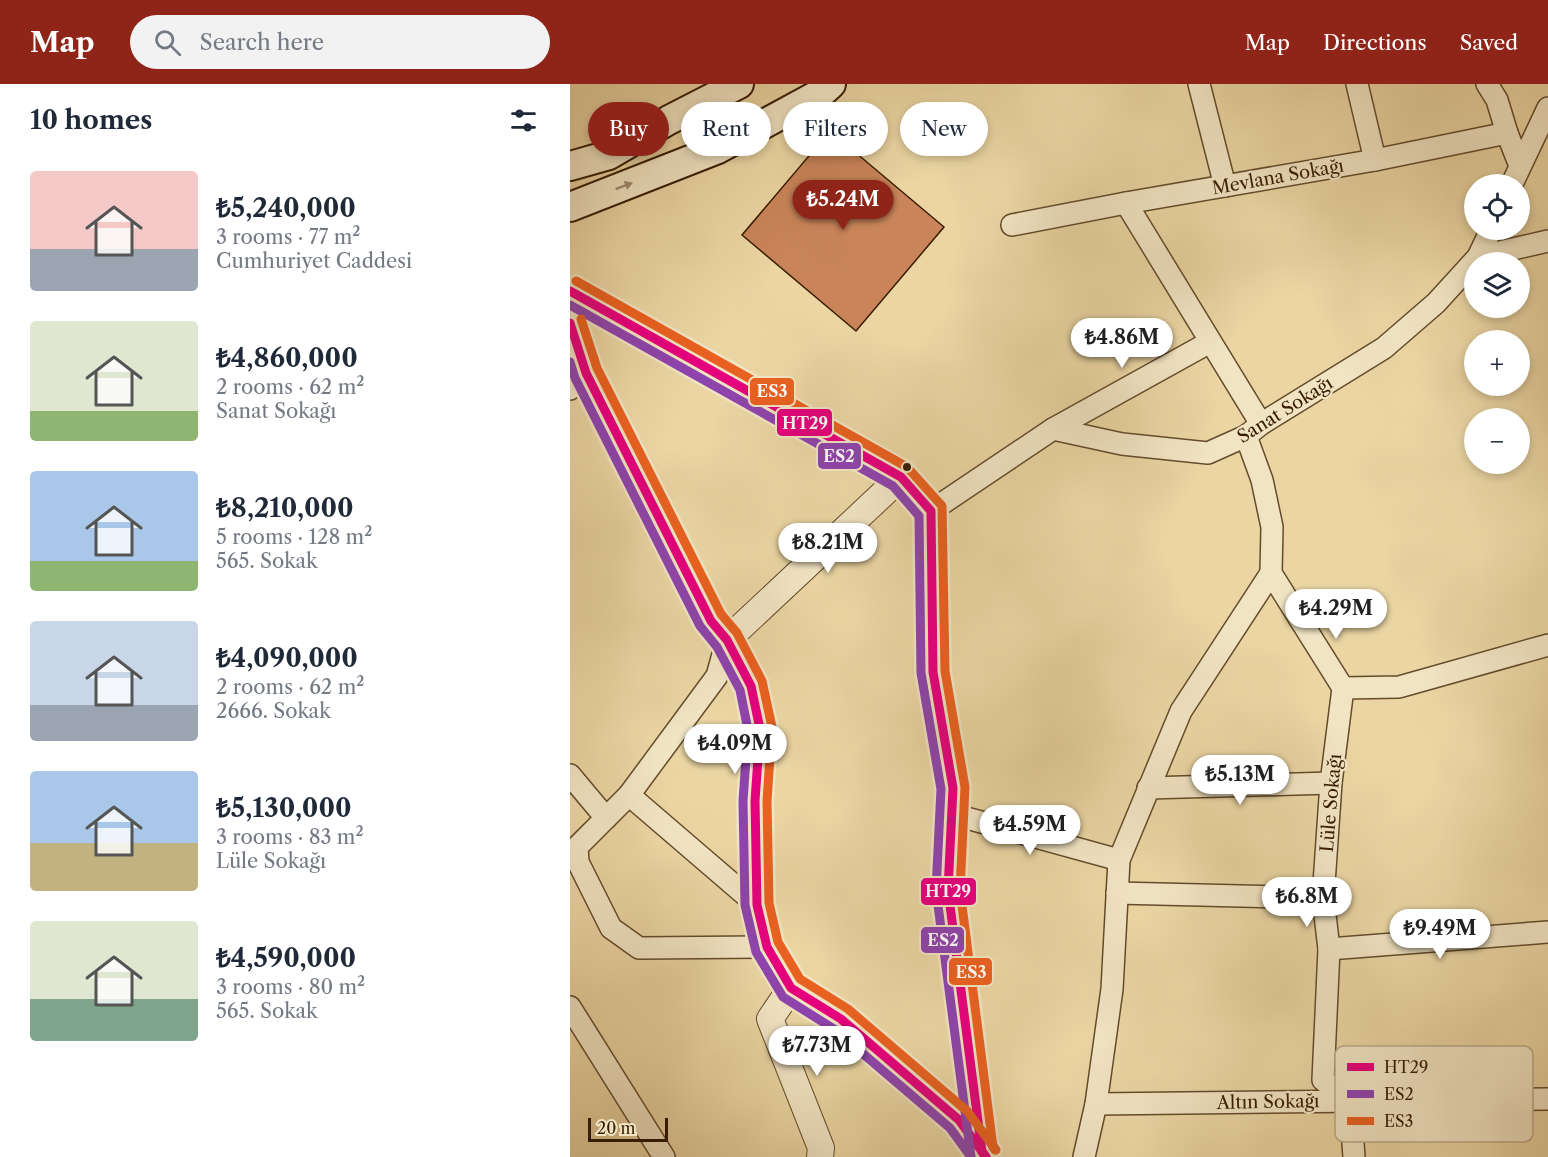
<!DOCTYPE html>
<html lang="en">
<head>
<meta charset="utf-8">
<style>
  body { margin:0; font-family:"Libre Caslon Text",serif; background:#f2f2f3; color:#1f2937; height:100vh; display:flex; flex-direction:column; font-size:22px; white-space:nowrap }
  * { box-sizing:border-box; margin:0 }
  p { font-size:20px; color:#747a83 }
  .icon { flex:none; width:33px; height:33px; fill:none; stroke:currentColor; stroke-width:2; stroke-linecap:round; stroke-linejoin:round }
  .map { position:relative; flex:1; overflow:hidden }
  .panel { display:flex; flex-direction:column; background:#fff; width:570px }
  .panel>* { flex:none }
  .banner { position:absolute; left:18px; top:18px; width:570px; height:54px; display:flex; gap:12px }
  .tools { position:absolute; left:894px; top:90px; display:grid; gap:12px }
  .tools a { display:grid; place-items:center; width:66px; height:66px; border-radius:50%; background:#fff; box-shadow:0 3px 9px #0003; font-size:30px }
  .scale { position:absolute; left:18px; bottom:15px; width:80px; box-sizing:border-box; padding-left:6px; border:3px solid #381d03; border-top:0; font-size:16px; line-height:21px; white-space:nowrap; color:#381d03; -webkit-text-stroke:4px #f1e4c3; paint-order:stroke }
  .price { position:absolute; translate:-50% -51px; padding:0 14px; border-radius:21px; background:#fff; color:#222; font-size:20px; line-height:39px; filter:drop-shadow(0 2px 3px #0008) }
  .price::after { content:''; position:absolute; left:50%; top:36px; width:18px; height:14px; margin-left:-9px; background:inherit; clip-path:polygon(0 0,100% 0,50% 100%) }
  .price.selected { background:#8f2418; color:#fff }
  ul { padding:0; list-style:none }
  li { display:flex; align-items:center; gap:18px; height:150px; padding:0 30px }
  li span { display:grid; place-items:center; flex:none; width:168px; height:120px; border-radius:6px; color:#555 }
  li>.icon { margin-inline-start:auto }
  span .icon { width:72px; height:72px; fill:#fffc; stroke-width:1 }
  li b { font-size:26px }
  h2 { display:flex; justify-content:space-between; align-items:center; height:72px; padding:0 30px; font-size:26px }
  .pill { padding:0 21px; border-radius:27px; background:#fff; box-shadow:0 3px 9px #0003; font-size:21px; line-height:54px }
  .pill.selected { background:#8f2418; color:#fff }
  header { display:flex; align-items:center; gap:36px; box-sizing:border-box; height:84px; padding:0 30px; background:#8f2418; color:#fff }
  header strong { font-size:28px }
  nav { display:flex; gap:33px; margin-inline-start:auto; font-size:21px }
  .search { width:420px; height:54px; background:#f2f2f3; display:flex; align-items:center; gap:15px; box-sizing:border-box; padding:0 21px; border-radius:33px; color:#747a83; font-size:22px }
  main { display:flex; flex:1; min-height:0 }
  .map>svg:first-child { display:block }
  .building { fill:#c98459; stroke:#381d03; stroke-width:1.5 }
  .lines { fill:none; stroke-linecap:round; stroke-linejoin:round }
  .minor-casing { stroke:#644b2b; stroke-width:24 }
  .tertiary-casing { stroke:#644b2b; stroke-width:28 }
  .secondary-casing { stroke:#381d03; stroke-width:32 }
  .minor { stroke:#f1e4c3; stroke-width:21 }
  .tertiary { stroke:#f1e4c3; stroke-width:26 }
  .secondary { stroke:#f1e4c3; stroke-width:28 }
  .bus-1-casing { stroke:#f1e4c3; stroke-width:14 }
  .bus-2-casing { stroke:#f1e4c3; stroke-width:14 }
  .bus-3-casing { stroke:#f1e4c3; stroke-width:14 }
  .bus-1 { stroke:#e5007d; stroke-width:9 }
  .bus-2 { stroke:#8e44ad; stroke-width:9 }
  .bus-3 { stroke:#e96120; stroke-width:9 }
  .oneway { fill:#9e8a6d }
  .bus-dot { fill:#381d03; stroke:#f1e4c3; stroke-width:2 }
  .labels { text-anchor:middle; stroke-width:4.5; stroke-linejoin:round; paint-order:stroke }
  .street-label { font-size:18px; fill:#381d03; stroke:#f1e4c3 }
  .key { fill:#f1e4c3; stroke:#baa889; stroke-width:1.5 }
  .key-label { font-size:16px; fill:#381d03 }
  .line-badge { stroke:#f1e4c3; stroke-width:2 }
  .badge-label { font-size:16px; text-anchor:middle; font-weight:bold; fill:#fff }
</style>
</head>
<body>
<header>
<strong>Map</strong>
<div class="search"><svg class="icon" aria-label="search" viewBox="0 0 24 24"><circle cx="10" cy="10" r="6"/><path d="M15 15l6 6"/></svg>Search here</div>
<nav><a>Map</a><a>Directions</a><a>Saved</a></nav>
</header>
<main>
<section class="panel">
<h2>10 homes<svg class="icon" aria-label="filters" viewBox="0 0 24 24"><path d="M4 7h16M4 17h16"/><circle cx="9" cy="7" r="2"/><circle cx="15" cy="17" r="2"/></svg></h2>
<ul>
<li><span style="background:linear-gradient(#f6c9c9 65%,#9aa5b1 0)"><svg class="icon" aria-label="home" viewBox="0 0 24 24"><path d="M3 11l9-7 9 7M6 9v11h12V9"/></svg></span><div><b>₺5,240,000</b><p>3 rooms · 77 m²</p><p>Cumhuriyet Caddesi</p></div></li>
<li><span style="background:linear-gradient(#dfe7d0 75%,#8fb573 0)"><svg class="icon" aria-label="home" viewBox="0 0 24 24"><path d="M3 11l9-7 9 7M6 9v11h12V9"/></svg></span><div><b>₺4,860,000</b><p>2 rooms · 62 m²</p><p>Sanat Sokağı</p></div></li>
<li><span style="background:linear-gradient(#a9c7e8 75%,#8fb573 0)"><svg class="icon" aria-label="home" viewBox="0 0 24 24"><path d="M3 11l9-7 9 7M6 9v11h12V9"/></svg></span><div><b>₺8,210,000</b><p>5 rooms · 128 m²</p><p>565. Sokak</p></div></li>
<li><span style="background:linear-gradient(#c9d6e8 70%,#9aa5b1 0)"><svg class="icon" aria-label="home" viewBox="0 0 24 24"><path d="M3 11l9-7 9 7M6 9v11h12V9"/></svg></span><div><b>₺4,090,000</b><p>2 rooms · 62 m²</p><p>2666. Sokak</p></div></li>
<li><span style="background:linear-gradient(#a9c7e8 60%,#c2b280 0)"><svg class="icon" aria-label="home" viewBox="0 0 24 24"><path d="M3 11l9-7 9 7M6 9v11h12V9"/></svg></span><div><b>₺5,130,000</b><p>3 rooms · 83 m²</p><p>Lüle Sokağı</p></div></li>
<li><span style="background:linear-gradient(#dfe7d0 65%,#7fa58c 0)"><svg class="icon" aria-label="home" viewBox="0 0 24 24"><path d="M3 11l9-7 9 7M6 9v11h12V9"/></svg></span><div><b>₺4,590,000</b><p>3 rooms · 80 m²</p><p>565. Sokak</p></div></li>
</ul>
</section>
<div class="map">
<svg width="978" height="1073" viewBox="0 0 978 1073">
  <rect width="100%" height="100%" fill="#ead5a3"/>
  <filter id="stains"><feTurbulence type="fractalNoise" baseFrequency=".00333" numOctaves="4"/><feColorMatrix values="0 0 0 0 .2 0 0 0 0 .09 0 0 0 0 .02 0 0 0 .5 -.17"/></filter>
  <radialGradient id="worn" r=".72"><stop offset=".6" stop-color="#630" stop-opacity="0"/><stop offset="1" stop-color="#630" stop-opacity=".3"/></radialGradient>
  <!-- building -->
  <path class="building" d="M260 47 374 143 286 247 172 151Z"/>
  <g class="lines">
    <!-- minor casing -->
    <g class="minor-casing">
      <g id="minor">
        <path d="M629 0 655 102"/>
        <path d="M787 0 805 76"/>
        <path d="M917 0 927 16 937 49"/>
        <path d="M942 100 978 24"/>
        <path d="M556 119 691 340"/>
        <path d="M442 141 556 119 805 76 937 49 950 82"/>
        <path d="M908 173 921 146"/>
        <path d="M0 305 16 289"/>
        <path d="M483 345 640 258"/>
        <path d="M676 352 692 396 702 443 701 489 773 604 829 603 978 561"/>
        <path d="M361 427 483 345 552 360 638 369 676 352 691 340 814 264 866 219 908 173 978 157"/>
        <path d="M157 556 147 592 59 711 7 763 8 778 41 844 69 864 197 863"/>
        <path d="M773 604 761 699 753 814 759 865 753 996 780 1017 784 1073"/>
        <path d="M0 691 36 734"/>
        <path d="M578 704 761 699"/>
        <path d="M59 711 187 821"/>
        <path d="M382 730 549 776"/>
        <path d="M547 809 753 814"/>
        <path d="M759 865 978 848"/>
        <path d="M0 923 94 1073"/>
        <path d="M526 1020 978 1015"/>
        <path d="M514 1073 526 1020 542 905 549 776 611 627 701 489"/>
      </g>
    </g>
    <!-- tertiary casing -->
    <g class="tertiary-casing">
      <g id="tertiary">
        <path d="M0 207 331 393 361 427 363 588 383 704 378 806 412 1068"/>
        <path d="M0 239 16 289 141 537 157 556 181 602 190 645 185 717 187 821 197 863 221 904 271 935 389 1036 411 1066"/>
        <path d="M157 556 331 393"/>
        <path d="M221 904 200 935 251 1064 250 1073"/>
      </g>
    </g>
    <!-- secondary casing -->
    <g class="secondary-casing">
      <g id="secondary">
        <path d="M0 82 39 71 99 36 169 0"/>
        <path d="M0 123 148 65 251 9 261 0"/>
      </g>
    </g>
    <!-- minor -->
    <use href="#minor" class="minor"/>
    <!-- tertiary -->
    <use href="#tertiary" class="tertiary"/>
    <!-- secondary -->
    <use href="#secondary" class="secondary"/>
    <!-- bus-1 casing -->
    <g class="bus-1-casing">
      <g id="bus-1">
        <path d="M0 207 331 393 361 427 363 588 383 704 378 806 412 1068 416 1073"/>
        <path d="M0 239 16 289 141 537 157 556 181 602 190 645 185 717 187 821 197 863 221 904 271 935 389 1036 416 1073"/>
      </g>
    </g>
    <!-- bus-2 casing -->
    <g class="bus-2-casing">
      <g id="bus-2">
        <path d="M0 221 323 402 349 432 351 589 371 705 366 806 401 1073"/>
        <path d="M0 278 5 294 130 542 147 563 170 606 178 646 173 717 175 821 186 868 213 913 264 945 380 1044 401 1073"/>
      </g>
    </g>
    <!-- bus-3 casing -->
    <g class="bus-3-casing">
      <g id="bus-3">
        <path d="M6 197 337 383 372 422 375 587 395 703 390 806 423 1063 425 1066"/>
        <path d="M11 235 27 284 151 530 167 549 192 597 202 643 197 717 199 819 208 858 230 895 278 925 397 1027 426 1066"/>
      </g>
    </g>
    <!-- bus-1 -->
    <use href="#bus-1" class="bus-1"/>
    <!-- bus-2 -->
    <use href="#bus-2" class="bus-2"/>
    <!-- bus-3 -->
    <use href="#bus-3" class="bus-3"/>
  </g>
  <!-- one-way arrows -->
  <defs><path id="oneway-solid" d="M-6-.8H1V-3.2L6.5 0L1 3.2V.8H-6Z" transform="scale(1.5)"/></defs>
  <use class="oneway" href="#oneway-solid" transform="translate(54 102) rotate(-21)"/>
  <!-- markers -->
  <circle class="bus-dot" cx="337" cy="383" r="5"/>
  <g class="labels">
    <!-- street labels -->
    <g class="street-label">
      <text transform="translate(708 93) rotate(-10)" y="6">Mevlana Sokağı</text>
      <text transform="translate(715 326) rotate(-32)" y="6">Sanat Sokağı</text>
      <text transform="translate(761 719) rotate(-85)" y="6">Lüle Sokağı</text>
      <text transform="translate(698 1018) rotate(-1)" y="6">Altın Sokağı</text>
    </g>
  </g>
  <!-- legend -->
  <rect x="765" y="962" width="198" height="96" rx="9" class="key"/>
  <rect x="777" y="979" width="27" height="8" fill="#e5007d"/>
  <rect x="777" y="1006" width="27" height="8" fill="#8e44ad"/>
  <rect x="777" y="1033" width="27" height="8" fill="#e96120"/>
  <g class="key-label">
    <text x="814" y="989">HT29</text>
    <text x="814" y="1016">ES2</text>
    <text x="814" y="1043">ES3</text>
  </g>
  <g class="line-badge">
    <rect x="179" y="293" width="46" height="29" rx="6" fill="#e96120"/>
    <rect x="206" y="324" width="57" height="29" rx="6" fill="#e5007d"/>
    <rect x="247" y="358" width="45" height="28" rx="6" fill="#8e44ad"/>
    <rect x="350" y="793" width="57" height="29" rx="6" fill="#e5007d"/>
    <rect x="350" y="842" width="45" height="28" rx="6" fill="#8e44ad"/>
    <rect x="378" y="873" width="45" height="29" rx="6" fill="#e96120"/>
  </g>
  <g class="badge-label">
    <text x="202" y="313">ES3</text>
    <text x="235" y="345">HT29</text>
    <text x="269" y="378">ES2</text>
    <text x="378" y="813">HT29</text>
    <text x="373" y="862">ES2</text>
    <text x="401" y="894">ES3</text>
  </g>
  <rect width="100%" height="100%" filter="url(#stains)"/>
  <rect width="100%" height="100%" fill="url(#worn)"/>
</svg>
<div class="tools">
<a><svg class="icon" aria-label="locate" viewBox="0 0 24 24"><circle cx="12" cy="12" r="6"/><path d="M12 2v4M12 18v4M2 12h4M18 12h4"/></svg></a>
<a><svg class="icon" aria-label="layers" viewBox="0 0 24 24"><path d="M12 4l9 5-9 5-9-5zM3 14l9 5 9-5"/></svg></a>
<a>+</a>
<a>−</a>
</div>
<div class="scale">20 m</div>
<b class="price selected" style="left:273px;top:147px">₺5.24M</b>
<b class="price" style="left:552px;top:285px">₺4.86M</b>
<b class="price" style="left:258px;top:490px">₺8.21M</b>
<b class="price" style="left:766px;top:556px">₺4.29M</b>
<b class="price" style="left:165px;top:691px">₺4.09M</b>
<b class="price" style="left:670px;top:722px">₺5.13M</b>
<b class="price" style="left:460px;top:772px">₺4.59M</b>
<b class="price" style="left:737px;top:844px">₺6.8M</b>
<b class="price" style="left:870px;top:876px">₺9.49M</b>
<b class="price" style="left:247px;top:993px">₺7.73M</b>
<div class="banner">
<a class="pill selected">Buy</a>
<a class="pill">Rent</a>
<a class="pill">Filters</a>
<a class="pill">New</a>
</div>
</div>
</main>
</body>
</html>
